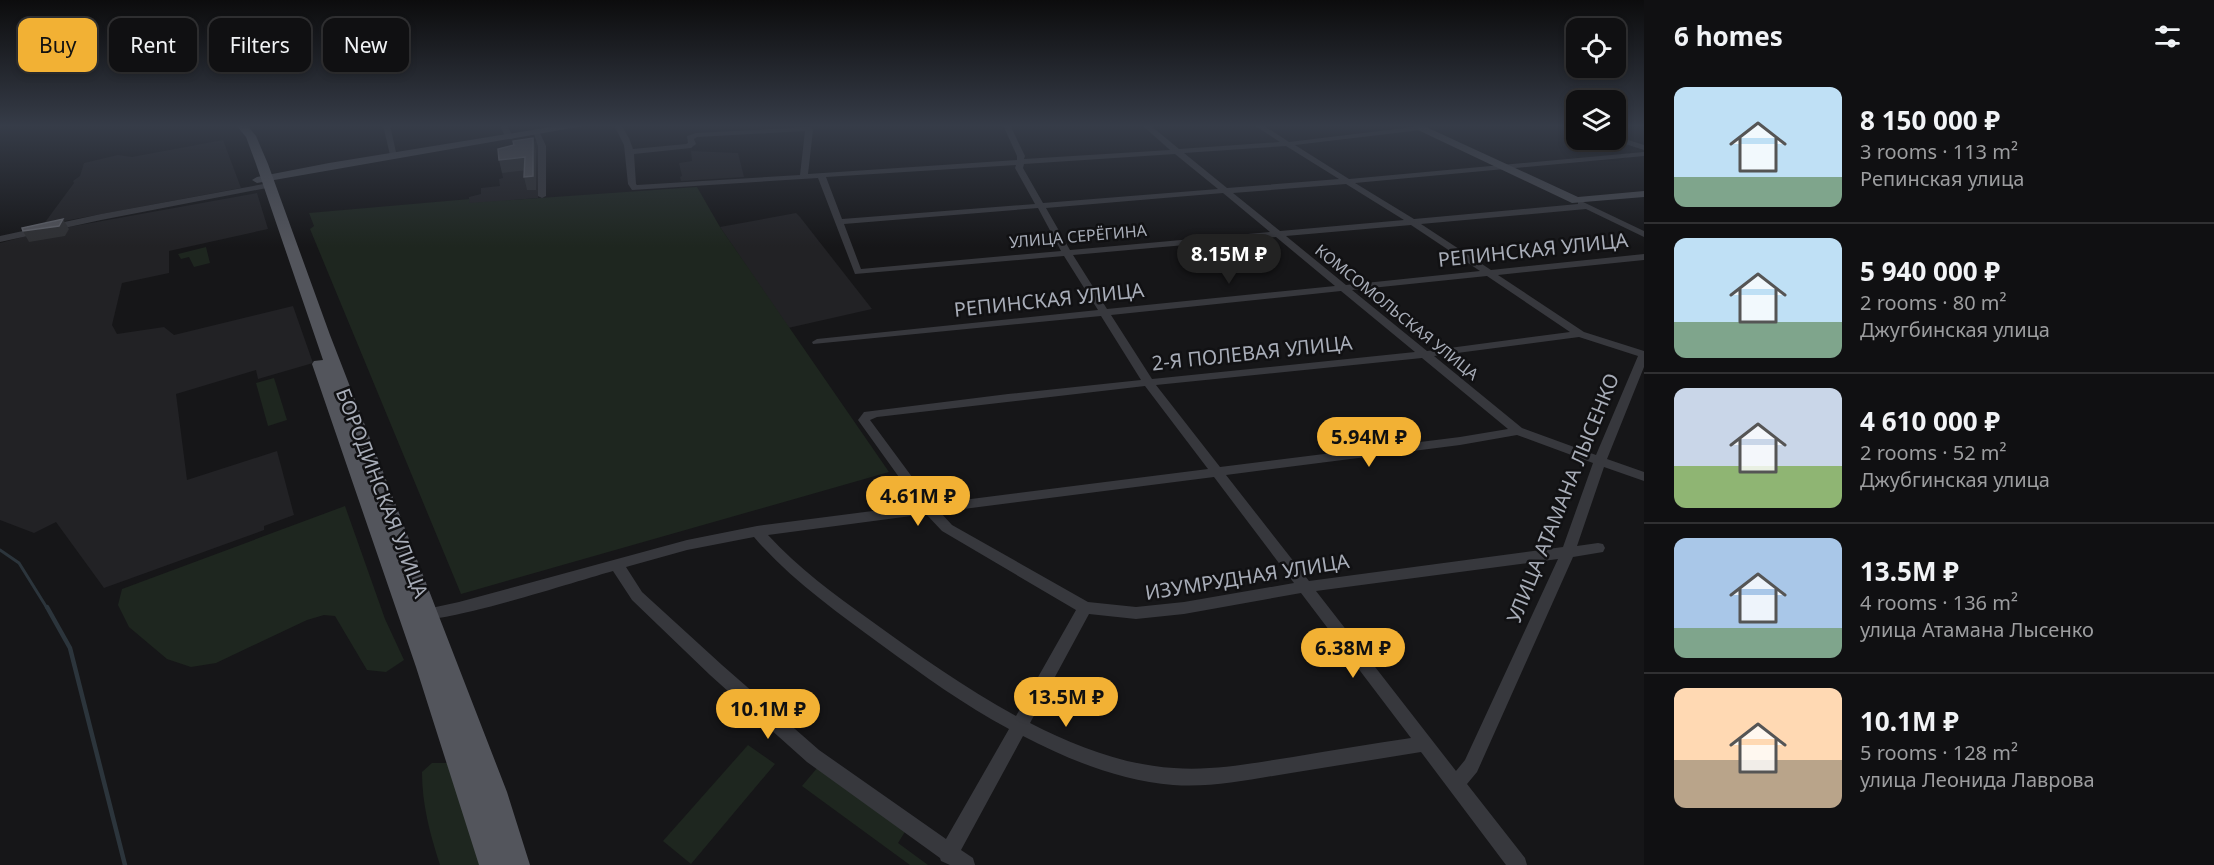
<!DOCTYPE html>
<html lang="en">
<head>
<meta charset="utf-8">
<style>
  body { margin:0; font-family:"Noto Sans",sans-serif; background:#1e1e20; color:#f1f3f6; height:100vh; display:flex; flex-direction:column; font-size:22px; white-space:nowrap }
  * { box-sizing:border-box; margin:0 }
  p { font-size:20px; color:#9c9d9f }
  .icon { flex:none; width:33px; height:33px; fill:none; stroke:currentColor; stroke-width:2; stroke-linecap:round; stroke-linejoin:round }
  .map { position:relative; flex:1; overflow:hidden }
  .panel { display:flex; flex-direction:column; background:#101012; width:570px }
  .panel>* { flex:none }
  .top-card { position:absolute; left:18px; top:18px; width:570px; height:54px; display:flex; gap:12px }
  .controls { position:absolute; left:1566px; top:18px; display:grid; gap:12px }
  .controls a { display:grid; place-items:center; width:60px; height:60px; border-radius:12px; background:#101012; box-shadow:0 3px 9px #0003,0 0 0 2px #303032; font-size:30px }
  .price { position:absolute; translate:-50% -51px; padding:0 14px; border-radius:21px; background:#f2b134; color:#111; font-size:20px; line-height:39px; filter:drop-shadow(0 2px 3px #0008) }
  .price::after { content:''; position:absolute; left:50%; top:36px; width:18px; height:14px; margin-left:-9px; background:inherit; clip-path:polygon(0 0,100% 0,50% 100%) }
  .price.active { background:#222; color:#fff }
  ul { padding:0; list-style:none }
  li { display:flex; align-items:center; gap:18px; height:150px; padding:0 30px }
  li+li { border-top:2px solid #303032 }
  li span { display:grid; place-items:center; flex:none; width:168px; height:120px; border-radius:12px; color:#555 }
  li>.icon { margin-inline-start:auto }
  span .icon { width:72px; height:72px; fill:#fffc; stroke-width:1 }
  li b { font-size:26px }
  h2 { display:flex; justify-content:space-between; align-items:center; height:72px; padding:0 30px; font-size:26px }
  .pill { padding:0 21px; border-radius:12px; background:#101012; box-shadow:0 3px 9px #0003,0 0 0 2px #303032; font-size:21px; line-height:54px }
  .pill.active { background:#f2b134; color:#111 }
  main { display:flex; flex:1; min-height:0 }
  .map>svg:first-child { display:block }
  .built { fill:#222225 }
  .green { fill:#1e261f }
  .lines { fill:none; stroke-linecap:round; stroke-linejoin:round }
  .stream-far1 { stroke:#2c353c; stroke-width:3 }
  .stream { stroke:#2c353c; stroke-width:4.5 }
  .street { fill:#37383d; fill-rule:evenodd }
  .secondary { fill:#45474d; fill-rule:evenodd }
  .primary { fill:#53555c; fill-rule:evenodd }
  .shaded-wall { fill:#2f3033 }
  .building { fill:#525359; stroke:#5f6168; stroke-width:1.5 }
  .labels { text-anchor:middle; stroke-width:5; stroke-linejoin:round; paint-order:stroke }
  .far-street-label { font-size:16px; fill:#a8adb8; stroke:#111113 }
  .street-label { font-size:20px; fill:#a8adb8; stroke:#111113 }
</style>
</head>
<body>
<main>
<div class="map">
<svg width="1644" height="865" viewBox="0 0 1644 865">
  <rect width="100%" height="100%" fill="#161618"/>
  <!-- built -->
  <g class="built">
    <path d="M223 140 241 188 43 225 74 183 73 181 80 176 84 163 118 155 132 157Z"/>
    <path d="M538 141V198L469 204V197L481 194V188L500 186 499 179 503 178 502 173 517 158 516 143Z"/>
    <path d="M691 151 738 153 744 177 681 181 680 177 682 176 679 163 692 161Z"/>
    <path d="M257 193 268 229 169 251V273L122 283 112 325 117 334 164 327 174 335 293 306 313 363 258 379 256 370 176 394 187 480 277 451 294 515 264 526V530L104 588 56 522 34 533 0 520V243L41 232Z"/>
    <path d="M796 213 800 217 872 309 788 328 720 227Z"/>
  </g>
  <!-- green -->
  <g class="green">
    <path d="M697 187 720 227 889 472 461 594 310 229 314 226 309 213 470 199 469 203Z"/>
    <path d="M206 247 210 263 194 267 189 257 181 259 178 254Z"/>
    <path d="M274 378 287 420 268 426 256 383Z"/>
    <path d="M345 506 385 619 404 660 386 672 367 670 335 616 324 615 307 620 216 663 191 667 167 659 129 627 118 605 122 589Z"/>
    <path d="M748 745 775 764 691 864 663 841Z"/>
    <path d="M432 763H447L482 865H440C430 834 422 805 422 772Z"/>
    <path d="M818 767 906 830 898 843 928 865H910L802 786Z"/>
  </g>
  <g class="lines">
    <!-- stream-far1 -->
    <path class="stream-far1" d="M0 550 19 563 47 608"/>
    <!-- stream -->
    <path class="stream" d="M47 607 70 648 125 865"/>
    <!-- street -->
    <g class="street">
      <path d="M383 125H390L397 157 390 155Z"/>
      <path d="M500 125H507L513 137 512 139H506Z"/>
      <path d="M614 125H621L629 138 633 149 686 144 688 143 687 136 696 133 810 127 813 130 808 174 1017 160V156L1003 125H1010L1025 156 1024 159 1170 150 1142 125H1150L1179 149 1280 142 1254 125H1263L1289 142 1421 126 1425 128 1421 130 1295 145 1349 179 1644 152V156L1355 183 1414 219 1578 204V201H1581L1644 231V237L1586 209 1421 224 1491 270 1644 254V260L1498 275 1584 332 1644 351V367L1607 459 1644 472V481L1604 467 1577 546 1598 543 1603 544 1605 548 1603 552 1573 557 1477 772 1467 784 1525 858 1527 865H1506L1421 752C1378 759 1334 766 1291 773 1252 779 1213 788 1173 785 1121 781 1069 760 1023 736L961 850 973 858 975 865H950L941 861 940 858 807 762 710 675 632 600 613 571C584 579 441 625 422 618L420 614 422 610 459 602 687 540 757 526 919 505 858 420 864 412 1008 394 1141 380 1101 316 813 344 812 342 817 339 1098 310 1064 256 855 274 818 178 632 190 628 184 624 145ZM805 131 800 175 637 185 636 184 634 154 691 148 696 144 694 139 697 137ZM1286 146 1339 179 1227 188 1184 153ZM1175 154 1218 189 1043 203 1023 168 1024 164ZM1016 165 1015 168 1035 204 842 219 826 177ZM1346 184 1404 220 1280 231 1233 193ZM1223 193 1270 232 1070 250 1046 208ZM1038 208 1061 251 861 269 844 224ZM1411 225 1480 271 1346 285 1286 236ZM1276 237 1335 286 1107 309 1073 255ZM1487 276 1570 332 1427 351 1352 290ZM1341 291 1415 352 1152 379 1111 315ZM1579 337 1638 356 1596 455 1522 428 1434 356ZM1422 358 1508 429 1460 437 1220 467 1156 385ZM1145 386 1208 469 932 504 870 420 877 417ZM1517 435 1593 463 1563 547 1309 581 1226 475 1460 445ZM1214 477 1294 583 1184 602 1136 607 1088 602 952 525 940 512ZM926 514 942 531 1076 610 1016 716C965 688 917 654 870 620 834 594 798 568 768 535ZM754 537C791 580 837 612 883 646 923 675 964 705 1009 729L946 839 819 750 722 665 642 592 626 567 687 550ZM1558 559 1465 760 1456 771 1316 591ZM1301 593 1411 738C1371 744 1332 750 1293 757 1253 763 1214 771 1174 768 1123 765 1075 746 1030 723L1089 614 1136 619 1184 614Z"/>
      <path d="M533 131H539L546 146V196L542 198 538 196V146Z"/>
      <path d="M1616 136 1644 145V150L1613 140H1616Z"/>
      <path d="M269 183 273 185 272 187 101 220 0 242V236L101 214Z"/>
    </g>
    <!-- secondary -->
    <g class="secondary">
      <path d="M563 125H589L257 183 252 180 257 177 329 163Z"/>
      <path d="M1418 126H1424L1578 197 1644 191V197L1572 203 1418 130Z"/>
    </g>
    <!-- primary -->
    <path class="primary" d="M236 125H247L256 136 268 164 330 335 507 792 530 865H479L416 667 312 364 314 361 323 360 256 164 246 137Z"/>
  </g>
  <!-- shaded-wall -->
  <g class="shaded-wall">
    <path d="M533 138 536 151V190H527L524 177Z"/>
    <path d="M525 157 528 170 502 173 499 160Z"/>
    <path d="M63 219 69 229 65 236 29 242 23 231Z"/>
  </g>
  <!-- building -->
  <g class="building">
    <path d="M533 138V176L524 177 525 157 499 160 498 149 514 145 513 141Z"/>
    <path d="M63 219 59 226 23 231 22 228Z"/>
  </g>
  <!-- sky -->
  <linearGradient id="sky" x2="0" y2="1"><stop stop-color="#0c0c0d"/><stop offset="0.51" stop-color="#363c48"/><stop offset="1" stop-color="#363c48" stop-opacity="0"/></linearGradient>
  <rect width="1644" height="247" fill="url(#sky)"/>
  <g class="labels">
    <!-- far-street labels -->
    <g class="far-street-label">
      <text transform="translate(1078 236) rotate(-5)" y="6">УЛИЦА СЕРЁГИНА</text>
      <text transform="translate(1397 312) rotate(39)" y="6">КОМСОМОЛЬСКАЯ УЛИЦА</text>
    </g>
    <!-- street labels -->
    <g class="street-label">
      <text transform="translate(1533 250) rotate(-6)" y="7">РЕПИНСКАЯ УЛИЦА</text>
      <text transform="translate(1049 300) rotate(-6)" y="7">РЕПИНСКАЯ УЛИЦА</text>
      <text transform="translate(1252 353) rotate(-6)" y="7">2-Я ПОЛЕВАЯ УЛИЦА</text>
      <text transform="translate(382 493) rotate(69)" y="7">БОРОДИНСКАЯ УЛИЦА</text>
      <text transform="translate(1563 498) rotate(-68)" y="7">УЛИЦА АТАМАНА ЛЫСЕНКО</text>
      <text transform="translate(1247 577) rotate(-9)" y="7">ИЗУМРУДНАЯ УЛИЦА</text>
    </g>
  </g>
</svg>
<div class="controls">
<a><svg class="icon" aria-label="locate" viewBox="0 0 24 24"><circle cx="12" cy="12" r="6"/><path d="M12 2v4M12 18v4M2 12h4M18 12h4"/></svg></a>
<a><svg class="icon" aria-label="layers" viewBox="0 0 24 24"><path d="M12 4l9 5-9 5-9-5zM3 14l9 5 9-5"/></svg></a>
</div>
<b class="price active" style="left:1229px;top:285px">8.15M ₽</b>
<b class="price" style="left:1369px;top:468px">5.94M ₽</b>
<b class="price" style="left:918px;top:527px">4.61M ₽</b>
<b class="price" style="left:1353px;top:679px">6.38M ₽</b>
<b class="price" style="left:1066px;top:728px">13.5M ₽</b>
<b class="price" style="left:768px;top:740px">10.1M ₽</b>
<div class="top-card">
<a class="pill active">Buy</a>
<a class="pill">Rent</a>
<a class="pill">Filters</a>
<a class="pill">New</a>
</div>
</div>
<section class="panel">
<h2>6 homes<svg class="icon" aria-label="filters" viewBox="0 0 24 24"><path d="M4 7h16M4 17h16"/><circle cx="9" cy="7" r="2"/><circle cx="15" cy="17" r="2"/></svg></h2>
<ul>
<li><span style="background:linear-gradient(#bfe0f5 75%,#7fa58c 0)"><svg class="icon" aria-label="home" viewBox="0 0 24 24"><path d="M3 11l9-7 9 7M6 9v11h12V9"/></svg></span><div><b>8 150 000 ₽</b><p>3 rooms · 113 m²</p><p>Репинская улица</p></div></li>
<li><span style="background:linear-gradient(#bfe0f5 70%,#7fa58c 0)"><svg class="icon" aria-label="home" viewBox="0 0 24 24"><path d="M3 11l9-7 9 7M6 9v11h12V9"/></svg></span><div><b>5 940 000 ₽</b><p>2 rooms · 80 m²</p><p>Джугбинская улица</p></div></li>
<li><span style="background:linear-gradient(#c9d6e8 65%,#8fb573 0)"><svg class="icon" aria-label="home" viewBox="0 0 24 24"><path d="M3 11l9-7 9 7M6 9v11h12V9"/></svg></span><div><b>4 610 000 ₽</b><p>2 rooms · 52 m²</p><p>Джубгинская улица</p></div></li>
<li><span style="background:linear-gradient(#a9c7e8 75%,#7fa58c 0)"><svg class="icon" aria-label="home" viewBox="0 0 24 24"><path d="M3 11l9-7 9 7M6 9v11h12V9"/></svg></span><div><b>13.5M ₽</b><p>4 rooms · 136 m²</p><p>улица Атамана Лысенко</p></div></li>
<li><span style="background:linear-gradient(#ffd9b3 60%,#b9a48a 0)"><svg class="icon" aria-label="home" viewBox="0 0 24 24"><path d="M3 11l9-7 9 7M6 9v11h12V9"/></svg></span><div><b>10.1M ₽</b><p>5 rooms · 128 m²</p><p>улица Леонида Лаврова</p></div></li>
</ul>
</section>
</main>
</body>
</html>
